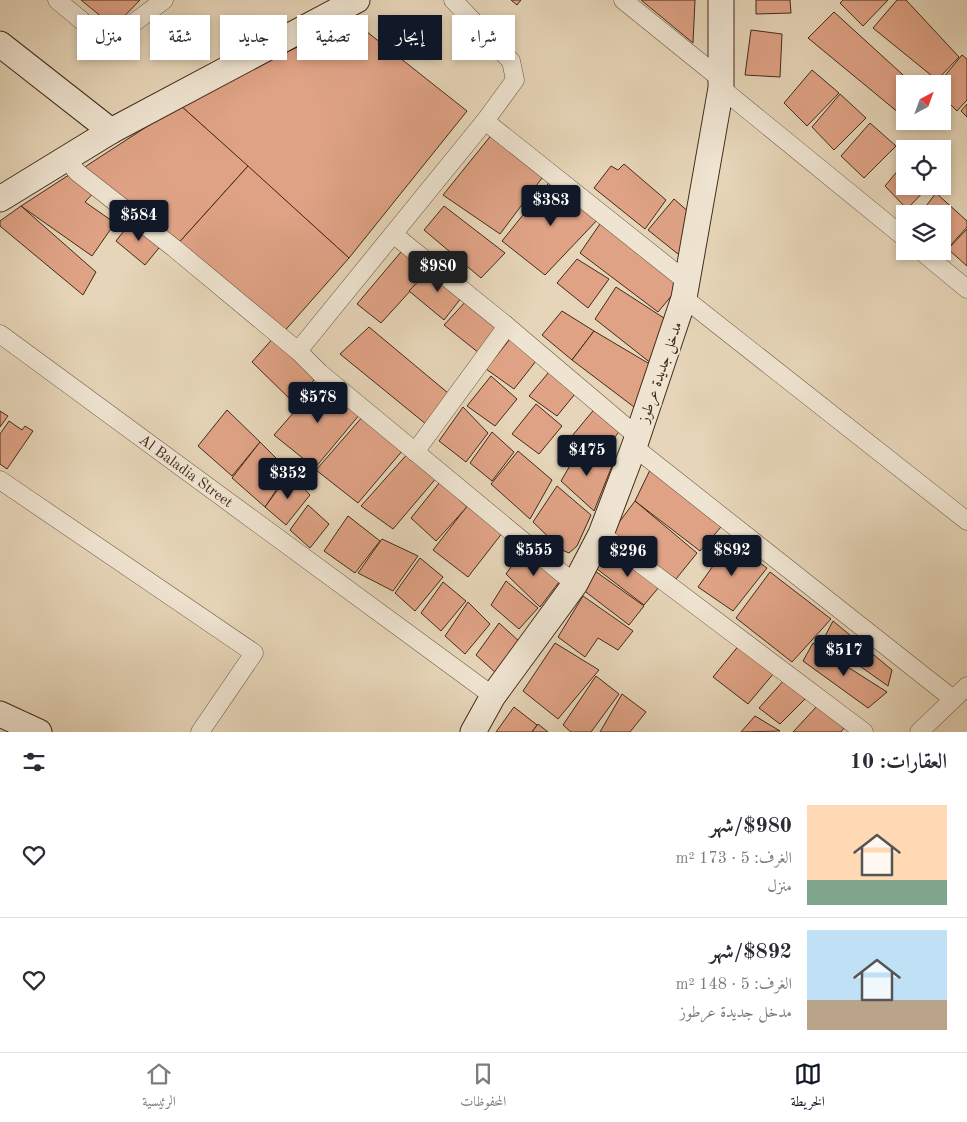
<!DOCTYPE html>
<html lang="ar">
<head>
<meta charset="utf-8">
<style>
  body { margin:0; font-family:"Old Standard TT",Amiri,serif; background:#f7f7f7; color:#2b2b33; direction:rtl; height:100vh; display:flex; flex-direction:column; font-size:19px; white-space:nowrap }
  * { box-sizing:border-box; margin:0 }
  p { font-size:16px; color:#7c7c81 }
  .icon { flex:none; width:28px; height:28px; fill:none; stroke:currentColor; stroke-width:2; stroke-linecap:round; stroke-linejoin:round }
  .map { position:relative; height:732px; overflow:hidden; direction:ltr }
  .details { display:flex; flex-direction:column; background:#fff; flex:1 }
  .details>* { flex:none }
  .guide { position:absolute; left:15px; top:15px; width:500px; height:45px; direction:rtl; display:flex; gap:10px }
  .needle { width:32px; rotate:41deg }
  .buttons { position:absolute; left:896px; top:75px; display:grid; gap:10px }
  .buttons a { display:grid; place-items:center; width:55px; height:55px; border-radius:0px; background:#fff; box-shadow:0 2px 8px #0003; font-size:25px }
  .price { position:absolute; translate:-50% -42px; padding:0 11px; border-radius:5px; background:#111827; color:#fff; font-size:16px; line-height:32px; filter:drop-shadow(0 1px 2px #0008) }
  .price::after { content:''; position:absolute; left:50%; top:30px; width:15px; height:11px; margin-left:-8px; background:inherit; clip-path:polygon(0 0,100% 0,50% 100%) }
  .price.selected { background:#222; color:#fff }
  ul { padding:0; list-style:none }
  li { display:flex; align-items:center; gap:15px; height:125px; padding:0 20px }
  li+li { border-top:1px solid #e1e1e2 }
  li span { display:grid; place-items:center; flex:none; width:140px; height:100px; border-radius:0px; color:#555 }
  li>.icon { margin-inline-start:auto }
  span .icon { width:60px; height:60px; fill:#fffc; stroke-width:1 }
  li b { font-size:21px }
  h2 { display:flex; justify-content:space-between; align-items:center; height:60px; padding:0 20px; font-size:21px }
  .pill { padding:0 18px; border-radius:0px; background:#fff; box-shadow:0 2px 8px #0003; font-size:18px; line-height:45px }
  .pill.selected { background:#111827; color:#fff }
  .dock { display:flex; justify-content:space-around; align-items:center; height:70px; border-top:1px solid #e1e1e2; background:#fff; font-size:14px; color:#7c7c81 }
  .dock a { display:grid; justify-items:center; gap:2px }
  .dock .selected { color:#111827 }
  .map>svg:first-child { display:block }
  .building { fill:#dfa285; stroke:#422b19 }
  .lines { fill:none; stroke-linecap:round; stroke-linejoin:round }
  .street-casing { stroke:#6b5641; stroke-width:19 }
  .secondary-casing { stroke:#422b19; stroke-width:27 }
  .street { stroke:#efe4d1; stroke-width:18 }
  .secondary { stroke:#efe4d1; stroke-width:25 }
  .labels { text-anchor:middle; stroke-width:4.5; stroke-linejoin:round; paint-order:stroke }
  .street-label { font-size:15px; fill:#422b19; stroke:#efe4d1 }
</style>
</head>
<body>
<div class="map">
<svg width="967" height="732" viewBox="0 0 967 732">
  <rect width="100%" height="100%" fill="#e6d5b8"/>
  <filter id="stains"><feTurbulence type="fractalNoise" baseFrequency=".004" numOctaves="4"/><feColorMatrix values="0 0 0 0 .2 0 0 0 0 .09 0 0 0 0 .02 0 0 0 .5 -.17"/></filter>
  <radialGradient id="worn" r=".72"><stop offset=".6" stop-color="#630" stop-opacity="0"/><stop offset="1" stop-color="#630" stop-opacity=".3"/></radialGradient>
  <!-- building -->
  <g class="building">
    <path d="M81 0H140L114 27Z"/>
    <path d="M511 0H521L517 5Z"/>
    <path d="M641 0H695L693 43Z"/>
    <path d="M756 0H790L791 13 756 14Z"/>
    <path d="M843 0H888L863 26 840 3Z"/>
    <path d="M897 0H906L959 57 937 80 873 28Z"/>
    <path d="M834 12 913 84H905V118L808 38Z"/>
    <path d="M352 20 467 111 349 258 180 105Z"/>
    <path d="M751 30 782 34 780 77 745 75Z"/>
    <path d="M962 55 967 59V100L957 111 942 96V84H938Z"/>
    <path d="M812 70 839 93 807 126 784 103Z"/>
    <path d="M840 94 866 118 834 150 812 127Z"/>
    <path d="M967 104V117L961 111Z"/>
    <path d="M180 105 248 166 175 247 77 172Z"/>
    <path d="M870 123 896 146 864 178 841 156Z"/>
    <path d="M493 133 545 174 500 234 443 195Z"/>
    <path d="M905 162V186H929L907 209 885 186Z"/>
    <path d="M624 164 666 200 645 229 594 188 611 166 618 170Z"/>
    <path d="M248 166 349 258 281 335 175 247Z"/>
    <path d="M75 171 97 189 85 202 115 223 92 256 21 206Z"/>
    <path d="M552 179 601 216 545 275 502 241Z"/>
    <path d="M936 193 967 221V227L949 247 942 242V214H920Z"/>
    <path d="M674 199 691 214 683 258 648 230Z"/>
    <path d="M21 206 96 272 83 295 0 226V221Z"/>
    <path d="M444 206 505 253 481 278 424 230Z"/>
    <path d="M134 218 163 243 145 265 116 241Z"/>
    <path d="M602 221 683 282 658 312 580 253Z"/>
    <path d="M967 229V266L948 249Z"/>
    <path d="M406 246 433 266 381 323 357 304Z"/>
    <path d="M577 259 609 279 588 308 557 283Z"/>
    <path d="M433 266 465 293 444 320 409 291Z"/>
    <path d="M616 287 667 320 652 364 595 319Z"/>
    <path d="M468 299 500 327 479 353 444 325Z"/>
    <path d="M562 311 594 331 572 360 542 335Z"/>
    <path d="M369 327 454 398 432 429 340 354Z"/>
    <path d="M594 331 653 366 638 410 572 360Z"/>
    <path d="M275 336 320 373 294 403 252 362Z"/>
    <path d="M510 339 536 361 514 389 486 369Z"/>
    <path d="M554 366 579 389 557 416 529 396Z"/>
    <path d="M491 376 517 399 495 426 467 406Z"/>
    <path d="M322 380 360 414 315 468 274 435Z"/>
    <path d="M536 404 562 426 539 454 512 434Z"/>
    <path d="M597 406 622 428 600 456 572 436Z"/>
    <path d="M463 407 488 433 466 462 439 441Z"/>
    <path d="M227 410 260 442 232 476 198 446Z"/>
    <path d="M0 411 8 416 0 427Z"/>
    <path d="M364 415 403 450 358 503 316 470Z"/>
    <path d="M9 421 22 430 25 426 33 431 7 469 0 464V434Z"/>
    <path d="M492 432 514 452 492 481 470 463Z"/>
    <path d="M260 442 289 471 265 507 232 478Z"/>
    <path d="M582 445 612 466 594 511 561 481Z"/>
    <path d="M410 451 438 476 393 529 361 506Z"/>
    <path d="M518 451 552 480 530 519 491 484Z"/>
    <path d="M650 470 721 527 700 551 635 501Z"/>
    <path d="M290 473 310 495 286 525 265 507Z"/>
    <path d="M440 482 467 507 436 541 411 518Z"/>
    <path d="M557 486 591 515 577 546 569 553 562 550 533 522Z"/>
    <path d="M635 501 697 553 676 579 611 533Z"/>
    <path d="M308 505 329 524 310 548 290 530Z"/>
    <path d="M468 505 503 532 468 577 433 550Z"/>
    <path d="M348 516 380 541 355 573 324 551Z"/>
    <path d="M382 539 418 556 393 591 358 573Z"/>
    <path d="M730 542 767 568 733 611 698 587Z"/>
    <path d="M525 547 563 577 540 607 506 574Z"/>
    <path d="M610 551 659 587 644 605 597 569Z"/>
    <path d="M420 558 443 577 415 611 395 593Z"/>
    <path d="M595 571 644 606 629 625 582 589Z"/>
    <path d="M770 572 831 619 792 662 736 618Z"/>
    <path d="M506 581 538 608 519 629 491 605Z"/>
    <path d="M443 582 466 601 441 631 421 613Z"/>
    <path d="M583 596 633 631 618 650 598 638 585 657 558 637Z"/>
    <path d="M468 602 490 624 465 654 445 636Z"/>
    <path d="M833 621 892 670 888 686 823 640Z"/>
    <path d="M499 623 521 643 496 673 476 655Z"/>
    <path d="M555 643 599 670 558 719 523 691Z"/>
    <path d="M813 643 843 664 887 692 868 708 803 661Z"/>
    <path d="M740 644 774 673 748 704 713 677Z"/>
    <path d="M596 676 619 694 591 732H571L563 725Z"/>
    <path d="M786 678 807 697 780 724 759 708Z"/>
    <path d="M622 694 646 712 630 732H600Z"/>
    <path d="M819 704 844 728 841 732H793Z"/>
    <path d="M514 707 537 725 532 732H496Z"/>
    <path d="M755 716 780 731 741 732Z"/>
    <path d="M538 724 548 732H532Z"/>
  </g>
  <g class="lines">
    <!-- street casing -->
    <g class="street-casing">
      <g id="street">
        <path d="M57 0 99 35 107 39 115 37 164 0"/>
        <path d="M623 0 722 80"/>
        <path d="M721 88 905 238"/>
        <path d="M485 121 686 281"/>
        <path d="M65 157 77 172 174 248 298 351 320 373 575 584"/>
        <path d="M393 234 507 326 638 437"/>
        <path d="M921 251 967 289"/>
        <path d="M684 298 967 521"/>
        <path id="s1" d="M0 334 493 696"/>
        <path d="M298 351 485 121 515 80 511 61 453 0"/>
        <path d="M634 447 953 699"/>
        <path d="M415 452 507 326"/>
        <path d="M0 480 254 653 200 732"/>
        <path d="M601 534 864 732"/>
        <path d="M919 732 967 686"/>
      </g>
    </g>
    <!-- secondary casing -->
    <g class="secondary-casing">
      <g id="secondary">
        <path d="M0 44 111 131"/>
        <path d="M0 199 111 131 357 0"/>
        <path d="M0 714 39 732"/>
        <path d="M473 732 493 696 575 584 601 534 634 447 684 298 721 88V0"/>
      </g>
    </g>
    <!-- street -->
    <use href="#street" class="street"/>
    <!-- secondary -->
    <use href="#secondary" class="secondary"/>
  </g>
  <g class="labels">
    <!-- street labels -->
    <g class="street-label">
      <text transform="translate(660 372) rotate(-71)" y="5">مدخل جديدة عرطوز</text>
      <text dy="5" stroke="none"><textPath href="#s1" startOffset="231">Al Baladia Street</textPath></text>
    </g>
  </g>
  <rect width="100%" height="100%" filter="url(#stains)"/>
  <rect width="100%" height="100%" fill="url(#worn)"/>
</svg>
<div class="buttons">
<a><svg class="needle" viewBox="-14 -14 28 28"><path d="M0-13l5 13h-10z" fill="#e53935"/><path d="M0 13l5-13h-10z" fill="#7c7c81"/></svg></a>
<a><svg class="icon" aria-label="locate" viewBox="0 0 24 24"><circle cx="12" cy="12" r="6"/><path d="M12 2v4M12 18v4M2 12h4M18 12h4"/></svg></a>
<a><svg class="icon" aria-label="layers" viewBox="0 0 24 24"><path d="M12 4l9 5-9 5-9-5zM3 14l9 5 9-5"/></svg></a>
</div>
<b class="price" style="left:551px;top:227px">$383</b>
<b class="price" style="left:139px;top:242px">$584</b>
<b class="price selected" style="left:438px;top:293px">$980</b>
<b class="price" style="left:318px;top:424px">$578</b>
<b class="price" style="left:587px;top:477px">$475</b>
<b class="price" style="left:288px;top:500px">$352</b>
<b class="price" style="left:534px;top:577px">$555</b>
<b class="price" style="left:732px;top:577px">$892</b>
<b class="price" style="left:628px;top:578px">$296</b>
<b class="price" style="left:844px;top:677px">$517</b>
<div class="guide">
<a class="pill">شراء</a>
<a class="pill selected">إيجار</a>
<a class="pill">تصفية</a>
<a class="pill">جديد</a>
<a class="pill">شقة</a>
<a class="pill">منزل</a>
</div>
</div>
<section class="details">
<h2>العقارات: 10<svg class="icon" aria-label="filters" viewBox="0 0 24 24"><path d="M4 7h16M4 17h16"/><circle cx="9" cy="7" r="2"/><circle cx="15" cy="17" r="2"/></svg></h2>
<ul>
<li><span style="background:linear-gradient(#ffd9b3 75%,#7fa58c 0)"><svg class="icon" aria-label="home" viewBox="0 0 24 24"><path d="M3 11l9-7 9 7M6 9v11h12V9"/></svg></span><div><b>$980/شهر</b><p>الغرف: 5 · 173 m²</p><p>منزل</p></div><svg class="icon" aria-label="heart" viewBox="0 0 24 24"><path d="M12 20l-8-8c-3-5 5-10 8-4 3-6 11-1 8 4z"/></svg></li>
<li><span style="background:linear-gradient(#bfe0f5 70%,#b9a48a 0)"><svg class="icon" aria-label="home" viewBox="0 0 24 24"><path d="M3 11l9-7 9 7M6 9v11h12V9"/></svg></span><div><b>$892/شهر</b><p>الغرف: 5 · 148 m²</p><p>مدخل جديدة عرطوز</p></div><svg class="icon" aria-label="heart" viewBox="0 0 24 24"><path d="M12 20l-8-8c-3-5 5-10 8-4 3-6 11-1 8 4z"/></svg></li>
</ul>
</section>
<nav class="dock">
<a class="selected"><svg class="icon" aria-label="map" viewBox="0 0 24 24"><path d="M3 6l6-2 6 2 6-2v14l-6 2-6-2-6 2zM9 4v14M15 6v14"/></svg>الخريطة</a>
<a><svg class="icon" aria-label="saved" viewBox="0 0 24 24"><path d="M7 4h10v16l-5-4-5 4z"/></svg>المحفوظات</a>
<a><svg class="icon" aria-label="home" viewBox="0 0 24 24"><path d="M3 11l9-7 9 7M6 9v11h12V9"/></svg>الرئيسية</a>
</nav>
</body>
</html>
